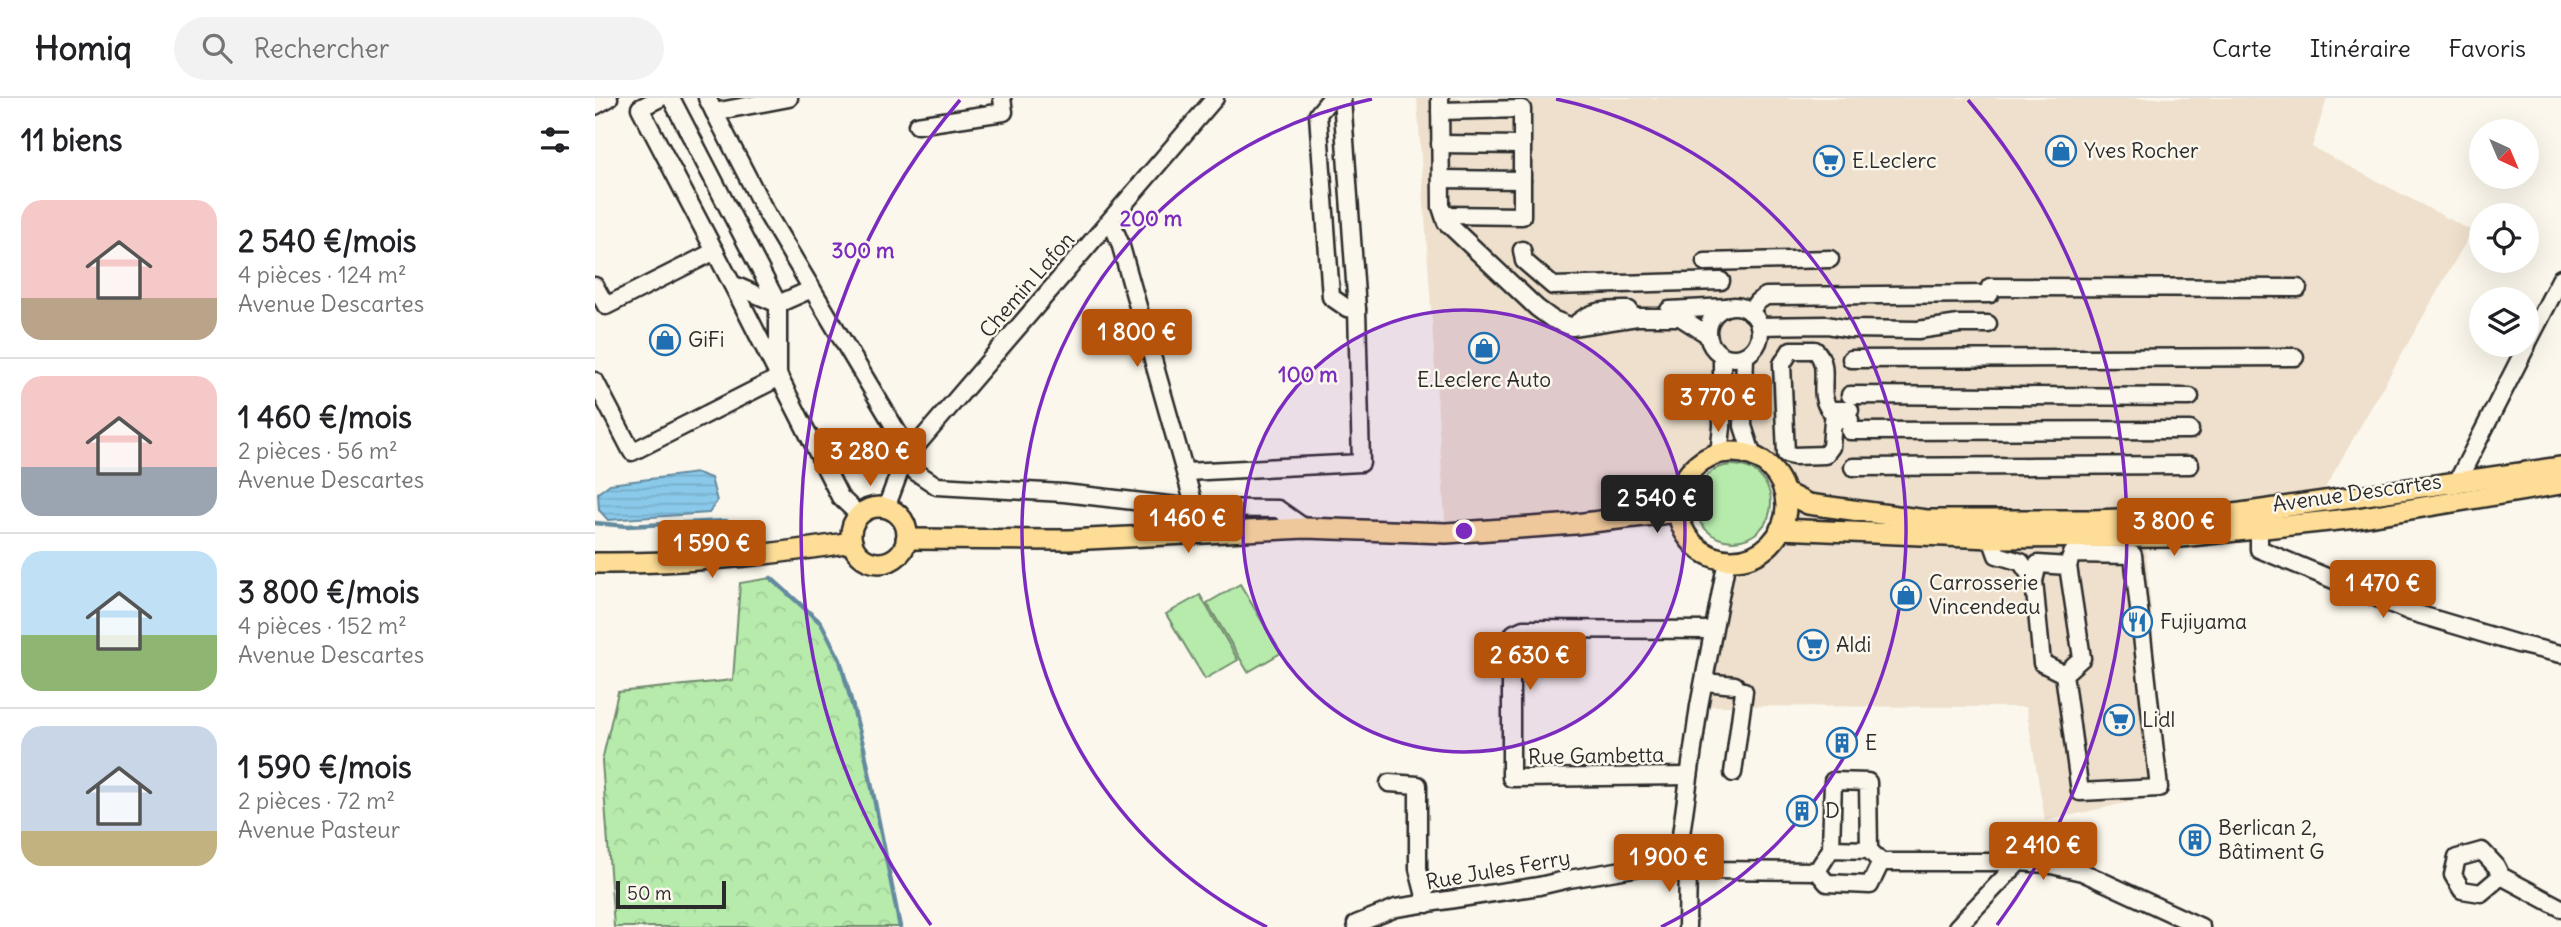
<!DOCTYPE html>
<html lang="fr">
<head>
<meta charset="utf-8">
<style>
  body { margin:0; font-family:Delius,sans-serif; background:#f2f2f2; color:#202124; height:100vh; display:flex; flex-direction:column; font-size:26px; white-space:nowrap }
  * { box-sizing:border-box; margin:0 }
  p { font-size:23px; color:#757577 }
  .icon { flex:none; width:38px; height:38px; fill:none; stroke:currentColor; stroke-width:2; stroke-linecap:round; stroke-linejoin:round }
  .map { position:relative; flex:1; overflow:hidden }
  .drawer { display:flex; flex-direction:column; background:#fff; width:595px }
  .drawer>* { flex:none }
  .needle { width:46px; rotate:136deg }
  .controls { position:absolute; left:1874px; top:21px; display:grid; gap:14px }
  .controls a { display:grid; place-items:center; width:70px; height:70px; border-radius:50%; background:#fff; box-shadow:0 7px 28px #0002; font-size:35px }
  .scale { position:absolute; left:21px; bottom:18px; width:110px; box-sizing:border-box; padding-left:7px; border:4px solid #2b2b2b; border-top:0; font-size:19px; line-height:24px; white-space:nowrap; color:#2b2b2b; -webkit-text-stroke:5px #fbf7ec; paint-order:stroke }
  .price { position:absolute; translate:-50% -60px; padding:0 16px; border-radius:7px; background:#b45309; color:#fff; font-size:23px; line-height:46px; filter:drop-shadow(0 2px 4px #0008) }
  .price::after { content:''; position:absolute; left:50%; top:42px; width:21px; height:16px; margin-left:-10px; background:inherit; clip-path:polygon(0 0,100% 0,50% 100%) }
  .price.active { background:#222; color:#fff }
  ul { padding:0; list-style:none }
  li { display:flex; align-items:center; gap:21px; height:175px; padding:0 21px }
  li+li { border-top:2px solid #e0e0e0 }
  li span { display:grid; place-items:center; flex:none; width:196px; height:140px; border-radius:21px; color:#555 }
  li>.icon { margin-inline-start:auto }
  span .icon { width:84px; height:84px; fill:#fffc; stroke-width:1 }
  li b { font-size:30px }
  h2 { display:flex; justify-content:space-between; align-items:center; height:84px; padding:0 21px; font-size:30px }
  header { display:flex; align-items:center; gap:42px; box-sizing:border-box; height:98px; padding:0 35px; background:#fff; border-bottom:2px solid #e0e0e0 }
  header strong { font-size:33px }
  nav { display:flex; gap:38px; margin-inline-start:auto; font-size:24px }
  .search { width:490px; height:63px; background:#f2f2f2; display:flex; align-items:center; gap:18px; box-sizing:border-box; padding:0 24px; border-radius:38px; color:#757577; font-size:26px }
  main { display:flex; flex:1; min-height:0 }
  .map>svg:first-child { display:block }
  .built { fill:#eee0cc }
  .grass { fill:#b6ebac; stroke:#708b6c; stroke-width:2 }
  .forest { fill:url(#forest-crowns); stroke:#708b6c; stroke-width:2 }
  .water { fill:url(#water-rules); stroke:#648a9e; stroke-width:2 }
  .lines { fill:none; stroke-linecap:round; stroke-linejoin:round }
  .stream { stroke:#648a9e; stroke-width:4.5 }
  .minor-casing { stroke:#2b2b2b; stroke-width:21 }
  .major-casing { stroke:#2b2b2b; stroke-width:24 }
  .minor { stroke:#fbf7ec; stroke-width:16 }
  .major { stroke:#fedd96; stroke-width:19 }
  .ring { fill:none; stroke:#7b2cbf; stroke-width:3.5 }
  .labels { text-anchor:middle; stroke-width:5; stroke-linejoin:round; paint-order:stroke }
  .poi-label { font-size:21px; fill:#2b2b2b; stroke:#fbf7ec; text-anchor:start }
  .street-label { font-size:21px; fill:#2b2b2b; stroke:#fbf7ec }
  .centre { fill:#7b2cbf; stroke:#fbf7ec; stroke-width:3.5 }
  .ring-label { font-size:21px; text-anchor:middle; font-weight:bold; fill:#7b2cbf; stroke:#fbf7ec; stroke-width:5; stroke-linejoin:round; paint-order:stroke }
</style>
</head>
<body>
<header>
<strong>Homiq</strong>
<div class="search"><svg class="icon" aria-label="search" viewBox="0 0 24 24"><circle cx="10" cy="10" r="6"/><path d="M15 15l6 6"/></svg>Rechercher</div>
<nav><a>Carte</a><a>Itinéraire</a><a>Favoris</a></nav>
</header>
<main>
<section class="drawer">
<h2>11 biens<svg class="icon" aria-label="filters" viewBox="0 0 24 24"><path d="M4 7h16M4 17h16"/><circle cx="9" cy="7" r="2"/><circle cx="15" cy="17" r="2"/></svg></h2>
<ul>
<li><span style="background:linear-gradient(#f6c9c9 70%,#b9a48a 0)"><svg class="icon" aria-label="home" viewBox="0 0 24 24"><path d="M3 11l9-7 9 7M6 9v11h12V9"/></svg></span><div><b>2 540 €/mois</b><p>4 pièces · 124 m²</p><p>Avenue Descartes</p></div></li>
<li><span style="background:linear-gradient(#f6c9c9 65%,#9aa5b1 0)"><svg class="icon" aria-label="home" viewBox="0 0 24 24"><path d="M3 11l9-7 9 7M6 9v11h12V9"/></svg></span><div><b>1 460 €/mois</b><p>2 pièces · 56 m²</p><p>Avenue Descartes</p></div></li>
<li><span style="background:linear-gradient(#bfe0f5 60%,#8fb573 0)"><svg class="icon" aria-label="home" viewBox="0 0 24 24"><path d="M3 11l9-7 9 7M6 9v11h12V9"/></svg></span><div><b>3 800 €/mois</b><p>4 pièces · 152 m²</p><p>Avenue Descartes</p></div></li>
<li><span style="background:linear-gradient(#c9d6e8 75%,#c2b280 0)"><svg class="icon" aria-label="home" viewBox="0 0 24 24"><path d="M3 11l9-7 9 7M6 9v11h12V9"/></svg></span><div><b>1 590 €/mois</b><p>2 pièces · 72 m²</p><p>Avenue Pasteur</p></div></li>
</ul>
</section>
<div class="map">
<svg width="1966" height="829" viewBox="0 0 1966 829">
  <defs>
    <pattern id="forest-crowns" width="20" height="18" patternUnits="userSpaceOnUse" patternTransform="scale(1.75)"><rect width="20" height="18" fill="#b6ebac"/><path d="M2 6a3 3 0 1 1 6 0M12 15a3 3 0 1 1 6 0" fill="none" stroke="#9dca94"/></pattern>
    <pattern id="water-rules" width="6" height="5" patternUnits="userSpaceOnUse" patternTransform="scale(1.75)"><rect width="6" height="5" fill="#8ac9ea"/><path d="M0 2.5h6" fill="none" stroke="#77adc9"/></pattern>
  </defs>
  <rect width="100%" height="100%" fill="#fbf7ec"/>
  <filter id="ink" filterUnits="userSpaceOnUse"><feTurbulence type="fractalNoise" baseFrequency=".0143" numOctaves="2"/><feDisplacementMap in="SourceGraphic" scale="14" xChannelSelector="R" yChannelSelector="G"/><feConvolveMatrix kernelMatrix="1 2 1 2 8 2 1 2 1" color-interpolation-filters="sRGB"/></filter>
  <g filter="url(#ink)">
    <!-- built -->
    <path class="built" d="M822 0H1732L1717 49 1877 133 1726 397 1586 439 1550 440 1571 696 1450 723 1431 609 1104 608 1132 462 1152 460 1177 444 1185 431 1183 381 1158 359 1147 355 1124 356 1101 368 1086 391 1083 414 851 435Z"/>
    <!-- grass -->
    <g class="grass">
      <circle cx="1138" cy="405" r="38"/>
      <path d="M645 486 686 555 653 574 612 505Z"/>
      <path d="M605 497 643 562 610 581 571 516Z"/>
    </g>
    <!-- forest -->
    <path class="forest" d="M176 480 226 525 245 562 269 650 305 829H19L7 663 23 594 138 582 145 485Z"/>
    <!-- water -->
    <path class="water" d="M102 375 116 380 122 403 114 415 13 422 4 412 3 395 15 386Z"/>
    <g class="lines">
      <!-- stream -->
      <g class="stream">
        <path d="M0 425 32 428 131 423 144 430"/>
        <path d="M176 480 226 525 245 562 269 650 305 829"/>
      </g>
      <!-- minor casing -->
      <g class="minor-casing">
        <g id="minor">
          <path d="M65 0 45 10 137 186 183 206 217 191"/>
          <path d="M112 0 168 109 306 340 309 362 321 374 342 388 469 395 600 410 683 411 710 430"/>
          <path d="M736 0 723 16 736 199 752 210 762 211"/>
          <path d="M845 0 846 109 851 124 942 210 957 221 977 229 1042 219H1085L1113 237"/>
          <path d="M0 8 14 0"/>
          <path d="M845 13 927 11V118L849 117"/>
          <path d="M119 14 194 0"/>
          <path d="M322 27 409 14 407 0"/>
          <path d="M845 46 927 47"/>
          <path d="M846 81 927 82"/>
          <path d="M516 123 525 145 600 410"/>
          <path d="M927 152 929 163 958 188 1126 183"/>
          <path d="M1110 164 1235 161"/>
          <path d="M137 186 245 399 264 417"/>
          <path d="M0 188 11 208 120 153"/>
          <path d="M1395 189 1703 190"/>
          <circle cx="1139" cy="234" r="26"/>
          <path d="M1074 212 1132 209"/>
          <path d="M1155 214 1162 204 1171 198 1395 196"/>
          <path d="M983 224C1000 211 1013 212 1034 212"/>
          <path d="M1164 228 1232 227 1254 231 1323 232 1364 226H1393"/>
          <path d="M1932 246 1966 180"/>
          <path d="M1150 258 1148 328 1158 359"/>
          <path d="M1256 261 1700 259"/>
          <path d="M0 283 37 354 183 280V206L76 0"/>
          <path d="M1255 297 1595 299"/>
          <path d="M1255 322H1238L1236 349 1230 357 1198 358 1191 356 1187 266 1196 252H1220C1238 269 1220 295 1235 312H1255"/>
          <path d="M1255 333 1595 332"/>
          <path d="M1124 356 1127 329V258"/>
          <path d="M1258 369 1595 367"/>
          <path d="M591 374 766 365 762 211 747 0"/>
          <path d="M1861 386 1932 247"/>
          <path d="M291 410 309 362 620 0"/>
          <path d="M1664 432V451L1816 514 1923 546 1966 556"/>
          <path d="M1396 440 1402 457 1426 464 1439 483"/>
          <path d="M1469 576 1485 694 1564 690 1538 457 1477 456 1473 468 1487 560 1469 576 1447 565 1439 483 1443 466 1473 468"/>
          <path d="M1110 584 1140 587"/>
          <path d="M1138 675 1149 593"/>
          <path d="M1094 678 916 680V543L919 535 928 531 1117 532"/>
          <path d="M794 685 823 687V771L832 806"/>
          <path d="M1236 751 1238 683 1273 684 1274 752"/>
          <path d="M1236 751 1274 752 1286 764 1275 787 1232 785 1222 773Z"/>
          <path d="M1286 764H1424L1452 766 1487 774 1606 829"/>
          <path d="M1906 778 1886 795 1867 792 1858 777 1862 760 1887 753 1901 768 1906 778 1966 810"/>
          <path d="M762 829 761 826 801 810 944 788 974 781 1075 764 1093 765 1112 772 1222 773"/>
          <path d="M1092 829 1093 765 1086 737 1104 608 1132 462"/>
          <path d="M1362 829 1424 764"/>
        </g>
      </g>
      <!-- major casing -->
      <g class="major-casing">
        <g id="major">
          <circle cx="1137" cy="408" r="54"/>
          <path d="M1189 394 1213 406 1331 422H1497L1632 417 1966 369"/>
          <circle cx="284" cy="437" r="28"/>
          <path d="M1185 431 1396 440 1586 439 1762 420 1966 386"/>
          <path d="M311 441 474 442 710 430 851 435 980 426 1083 414"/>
          <path d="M0 465C90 466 168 458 257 444"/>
        </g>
      </g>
      <!-- minor -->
      <use href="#minor" class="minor"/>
      <!-- major -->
      <use href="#major" class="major"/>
    </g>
  </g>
  <!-- distance rings -->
  <circle cx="869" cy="433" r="221" fill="#7b2cbf" fill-opacity=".12"/>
  <g class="ring">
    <circle cx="869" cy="433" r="221"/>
    <path d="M672 829A442 442 0 0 1 777 1M961 1A442 442 0 0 1 1066 829"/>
    <path d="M336 827A663 663 0 0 1 365 2M1373 2A663 663 0 0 1 1402 827"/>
  </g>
  <!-- icons -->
  <defs>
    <g id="shop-ring" transform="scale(1.575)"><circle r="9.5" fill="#fbf7ec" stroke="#1f6fb2" stroke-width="1.5"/><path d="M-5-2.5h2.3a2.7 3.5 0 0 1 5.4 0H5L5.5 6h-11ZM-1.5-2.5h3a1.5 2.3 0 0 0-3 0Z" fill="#1f6fb2"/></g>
    <g id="supermarket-ring" transform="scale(1.575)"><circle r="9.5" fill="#fbf7ec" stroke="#1f6fb2" stroke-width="1.5"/><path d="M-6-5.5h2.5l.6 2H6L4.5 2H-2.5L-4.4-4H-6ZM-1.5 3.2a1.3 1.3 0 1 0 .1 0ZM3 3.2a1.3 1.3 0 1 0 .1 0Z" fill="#1f6fb2"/></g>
    <g id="restaurant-ring" transform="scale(1.575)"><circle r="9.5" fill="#fbf7ec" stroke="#1f6fb2" stroke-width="1.5"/><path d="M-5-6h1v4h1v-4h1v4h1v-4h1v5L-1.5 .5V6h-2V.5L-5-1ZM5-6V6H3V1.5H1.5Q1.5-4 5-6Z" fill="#1f6fb2"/></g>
    <g id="building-ring" transform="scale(1.575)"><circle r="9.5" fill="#fbf7ec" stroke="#1f6fb2" stroke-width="1.5"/><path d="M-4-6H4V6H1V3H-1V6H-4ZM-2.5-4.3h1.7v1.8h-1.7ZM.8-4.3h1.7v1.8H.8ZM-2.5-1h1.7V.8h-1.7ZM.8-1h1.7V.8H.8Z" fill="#1f6fb2"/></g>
  </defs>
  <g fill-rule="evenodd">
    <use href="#shop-ring" x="1466" y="53"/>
    <use href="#supermarket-ring" x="1234" y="63"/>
    <use href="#shop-ring" x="70" y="242"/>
    <use href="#shop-ring" x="889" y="250"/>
    <use href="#shop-ring" x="1311" y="497"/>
    <use href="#restaurant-ring" x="1542" y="524"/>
    <use href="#supermarket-ring" x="1218" y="547"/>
    <use href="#supermarket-ring" x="1524" y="622"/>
    <use href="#building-ring" x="1247" y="645"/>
    <use href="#building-ring" x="1207" y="713"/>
    <use href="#building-ring" x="1600" y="742"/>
  </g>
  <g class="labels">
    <!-- poi labels -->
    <g class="poi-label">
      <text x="1489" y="60">Yves Rocher</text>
      <text x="1257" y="70">E.Leclerc</text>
      <text x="93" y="249">GiFi</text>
      <text x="889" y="289" text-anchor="middle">E.Leclerc Auto</text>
      <text x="1334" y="492">Carrosserie<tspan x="1334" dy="24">Vincendeau</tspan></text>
      <text x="1565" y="531">Fujiyama</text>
      <text x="1241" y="554">Aldi</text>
      <text x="1547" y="629">Lidl</text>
      <text x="1270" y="652">E</text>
      <text x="1230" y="720">D</text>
      <text x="1623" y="737">Berlican 2,<tspan x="1623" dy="24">Bâtiment G</tspan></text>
    </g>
    <!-- street labels -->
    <g class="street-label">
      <text transform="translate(432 187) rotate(-49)" y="7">Chemin Lafon</text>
      <text transform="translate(1762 395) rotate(-8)" y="7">Avenue Descartes</text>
      <text transform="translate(1001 658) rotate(-1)" y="7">Rue Gambetta</text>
      <text transform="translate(903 772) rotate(-10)" y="7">Rue Jules Ferry</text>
    </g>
  </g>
  <circle cx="869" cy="433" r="10" class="centre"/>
  <g class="ring-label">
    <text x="556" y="128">200 m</text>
    <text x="268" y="160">300 m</text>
    <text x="713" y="284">100 m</text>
  </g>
</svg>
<div class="controls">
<a><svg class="needle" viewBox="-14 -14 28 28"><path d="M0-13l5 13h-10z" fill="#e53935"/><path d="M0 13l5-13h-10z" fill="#757577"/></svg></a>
<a><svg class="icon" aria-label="locate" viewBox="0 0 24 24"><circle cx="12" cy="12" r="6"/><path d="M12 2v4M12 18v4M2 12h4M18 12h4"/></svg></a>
<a><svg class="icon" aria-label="layers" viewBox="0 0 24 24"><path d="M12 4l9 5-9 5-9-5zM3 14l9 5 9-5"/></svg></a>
</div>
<div class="scale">50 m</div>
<b class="price" style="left:542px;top:271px">1 800 €</b>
<b class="price" style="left:1123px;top:336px">3 770 €</b>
<b class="price" style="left:275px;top:390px">3 280 €</b>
<b class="price active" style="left:1062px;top:437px">2 540 €</b>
<b class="price" style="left:593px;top:457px">1 460 €</b>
<b class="price" style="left:1579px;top:460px">3 800 €</b>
<b class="price" style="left:117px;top:482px">1 590 €</b>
<b class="price" style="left:1788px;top:522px">1 470 €</b>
<b class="price" style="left:935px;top:594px">2 630 €</b>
<b class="price" style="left:1448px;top:784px">2 410 €</b>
<b class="price" style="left:1074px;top:796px">1 900 €</b>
</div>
</main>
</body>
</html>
